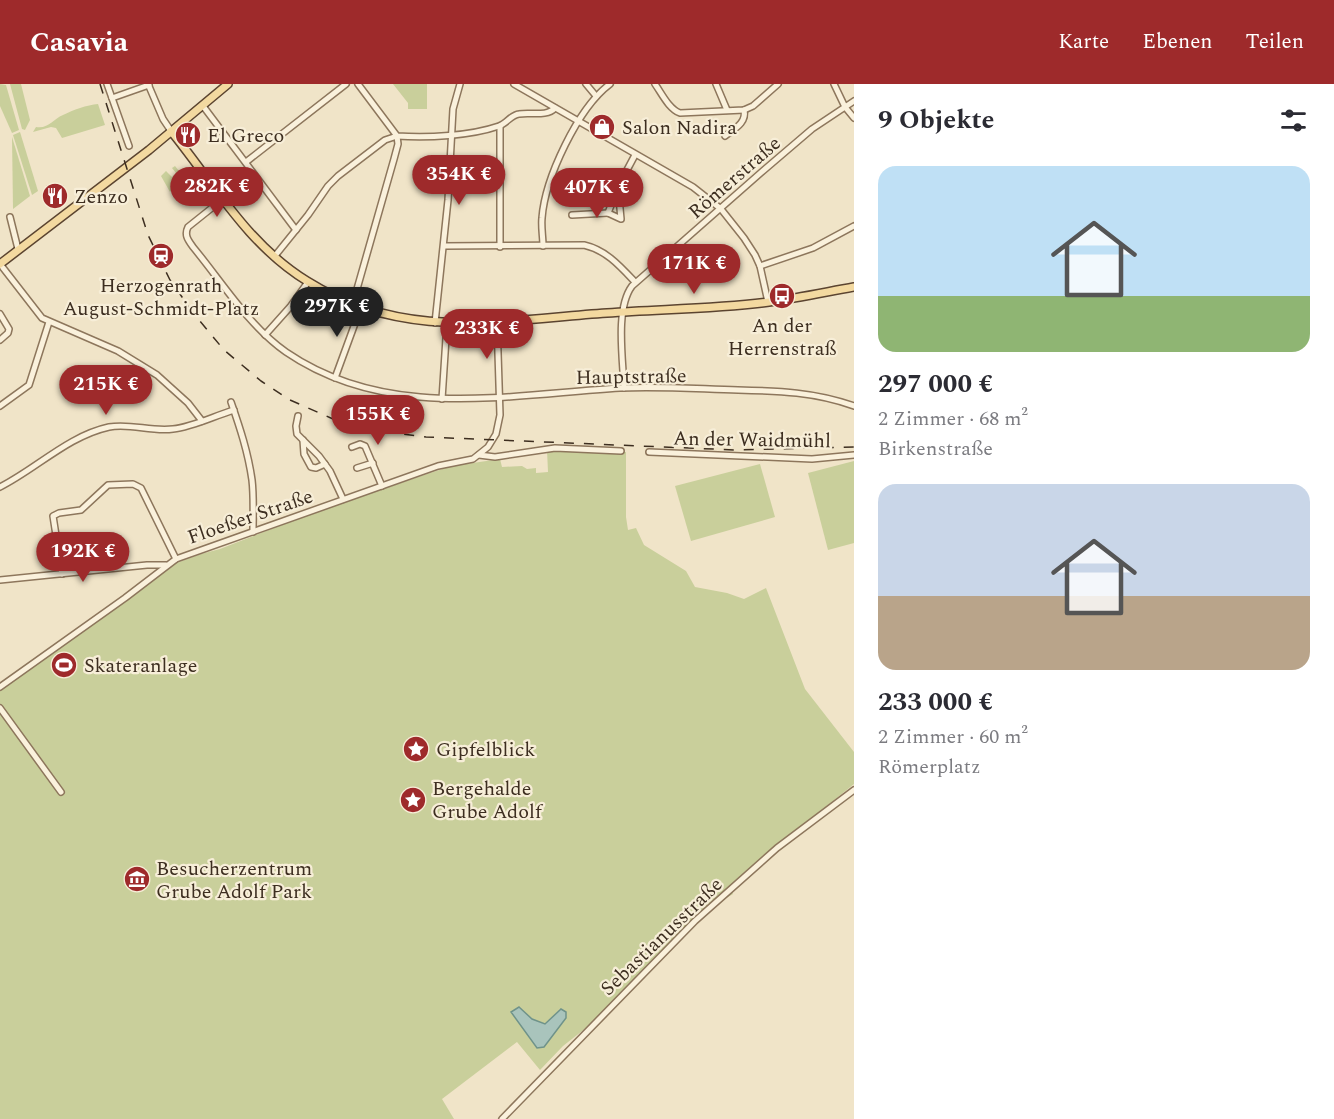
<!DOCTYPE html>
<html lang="de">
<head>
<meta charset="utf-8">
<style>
  body { margin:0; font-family:Spectral,serif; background:#f7f7f7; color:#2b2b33; height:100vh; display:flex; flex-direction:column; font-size:22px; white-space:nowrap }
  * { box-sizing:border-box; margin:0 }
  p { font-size:20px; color:#7c7c81 }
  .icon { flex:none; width:33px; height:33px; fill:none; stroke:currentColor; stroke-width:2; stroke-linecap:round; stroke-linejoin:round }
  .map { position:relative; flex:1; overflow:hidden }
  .details { display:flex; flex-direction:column; background:#fff; width:480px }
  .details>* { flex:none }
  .price { position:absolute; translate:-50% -51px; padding:0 14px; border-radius:21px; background:#9e2a2b; color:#fff; font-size:20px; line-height:39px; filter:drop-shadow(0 2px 3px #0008) }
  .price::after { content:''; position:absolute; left:50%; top:36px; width:18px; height:14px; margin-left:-9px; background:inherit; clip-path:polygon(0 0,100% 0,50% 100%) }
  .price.selected { background:#222; color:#fff }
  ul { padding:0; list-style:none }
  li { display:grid; align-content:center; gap:12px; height:318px; padding:0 24px }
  li span { display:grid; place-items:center; height:186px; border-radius:18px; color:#555 }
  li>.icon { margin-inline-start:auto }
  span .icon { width:108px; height:108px; fill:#fffc; stroke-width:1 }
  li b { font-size:26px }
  h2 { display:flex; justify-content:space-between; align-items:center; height:72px; padding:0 24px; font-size:26px }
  header { display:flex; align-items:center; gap:36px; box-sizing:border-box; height:84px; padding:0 30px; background:#9e2a2b; color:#fff }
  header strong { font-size:28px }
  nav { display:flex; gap:33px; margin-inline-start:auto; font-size:21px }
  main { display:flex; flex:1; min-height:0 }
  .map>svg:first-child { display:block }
  .green { fill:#c9cf9b; fill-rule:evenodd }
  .water { fill:#a9c4bc; stroke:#6f938a; stroke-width:1.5 }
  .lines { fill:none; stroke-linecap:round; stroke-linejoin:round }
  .minor-casing { stroke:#8d765c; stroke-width:8 }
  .major-casing { stroke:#5b4430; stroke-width:10 }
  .minor { stroke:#faf1dc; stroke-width:5 }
  .major { stroke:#f3d9a0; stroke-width:7 }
  .rail { stroke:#3d2e20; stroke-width:1.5; stroke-dasharray:10 10; stroke-linecap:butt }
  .labels { text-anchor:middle; stroke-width:4.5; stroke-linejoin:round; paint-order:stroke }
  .poi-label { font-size:20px; fill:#3d2e20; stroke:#f7eed8; text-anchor:start }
  .street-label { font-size:20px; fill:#3d2e20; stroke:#f7eed8 }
</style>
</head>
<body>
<header>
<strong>Casavia</strong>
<nav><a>Karte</a><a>Ebenen</a><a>Teilen</a></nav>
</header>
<main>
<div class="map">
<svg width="854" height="1035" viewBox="0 0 854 1035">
  <rect width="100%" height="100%" fill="#f0e4c8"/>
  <!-- green -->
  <g class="green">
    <path d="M0 0 6 1 19 46 12 49 0 22Z"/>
    <path d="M10 0H21L30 36 25 46 22 45Z"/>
    <path d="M393 0H427V25H408V19Z"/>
    <path d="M98 20 105 41 62 54 56 44 51 43 33 48 36 43C49 45 53 35 63 31 73 26 87 21 98 20Z"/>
    <path d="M20 48 38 107 32 111 13 51Z"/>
    <path d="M12 53 30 112 13 125Z"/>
    <path d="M175 82 183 92 180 94 178 92 175 103 170 108 161 92 166 87 172 93 176 89 172 84Z"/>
    <path d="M547 366 626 368V433L628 446 636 444 644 461 686 487 695 503 727 509 744 515 766 504 805 605 854 668V700L739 793 730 802 733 810 702 829 591 940 563 962 540 986 517 958 442 1015 454 1035H0V606L84 547 171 481 201 470 220 465 305 432 430 389 452 382 500 375 502 383 522 382 527 385 536 384V389L548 388ZM560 925 553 949 544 963 537 964 527 951 532 935 545 940Z"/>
    <path d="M854 377V459L828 466 808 389Z"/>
    <path d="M760 380 775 433 691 457 675 402Z"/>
  </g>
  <!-- water -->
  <path class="water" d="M519 923 532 935 545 940 561 925 566 928V934L544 963 537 964 511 928Z"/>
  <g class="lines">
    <!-- minor casing -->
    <g class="minor-casing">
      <g id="minor">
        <path d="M107 0 129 62"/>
        <path d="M148 0 163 35 171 47"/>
        <path d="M358 0 397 52C428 54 470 52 499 42 507 39 511 31 519 30 530 28 547 33 555 24"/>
        <path d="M514 0 693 103 721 125 744 154 755 171 760 182 768 218"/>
        <path d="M586 0 596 12"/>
        <path d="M655 0C662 10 669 25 680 29L744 26 753 22 778 0"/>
        <path d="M716 0 727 26"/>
        <path d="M834 0 845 23 854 34"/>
        <path d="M112 14 149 1"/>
        <path d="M203 22 296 146"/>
        <path d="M500 42V163"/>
        <path d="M725 52C734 45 747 39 744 26"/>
        <path d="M246 78 346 0"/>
        <path d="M618 103 621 135 608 129 618 103 635 71"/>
        <path d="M223 115 188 143C184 151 188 156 193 163 222 198 248 241 286 268 387 337 506 311 620 304 659 302 699 305 738 306 779 307 815 308 854 322"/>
        <path d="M572 131 608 129"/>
        <path d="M10 133 18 165"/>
        <path d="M444 162 584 161C606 166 620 182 635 198"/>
        <path d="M543 162C543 153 541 143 542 134 545 94 578 24 610 0"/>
        <path d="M274 173 308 131 328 102 338 92 385 56 397 52 398 60 394 75 353 219"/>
        <path d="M0 180 42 234 118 267 157 291 188 319 202 337"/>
        <path d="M760 182 813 164 854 142"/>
        <path d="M0 230 9 245 8 249 0 256"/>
        <path d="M435 239 448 116 453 25 460 0"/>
        <path d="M265 251 290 223 308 198"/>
        <path d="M335 294 361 223"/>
        <path d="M624 304C623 275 615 225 632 202L764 86 812 45 854 17"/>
        <path d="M442 315 447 239"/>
        <path d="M231 318C240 344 248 368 252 396 254 413 253 431 253 448"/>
        <path d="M0 322 29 301 49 238"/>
        <path d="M298 332 296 342 297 350 319 372 330 387 343 415"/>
        <path d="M303 356 304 370 311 383 316 384 325 380"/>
        <path d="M352 363 360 360 365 362 382 402"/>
        <path d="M649 368 812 375 854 371"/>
        <path d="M479 371 495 373 555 364 621 367"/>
        <path d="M357 384 373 379"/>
        <path d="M0 403C36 385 68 352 109 343 131 339 151 348 173 345 193 343 214 332 234 326"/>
        <path d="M62 490 53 432 59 429 81 426 108 401 133 400 141 404 176 475"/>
        <path d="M0 496 147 481H166"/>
        <path d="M0 603 125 514 176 475 438 382 473 375 488 363 496 350 500 331 497 238"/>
        <path d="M0 624 61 708"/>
        <path d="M502 1035 695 837 777 764 854 706"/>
      </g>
    </g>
    <!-- major casing -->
    <g class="major-casing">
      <g id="major">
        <path d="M171 47C214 100 248 161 307 197 404 258 500 236 607 229 661 225 715 225 769 218 798 214 826 208 854 203"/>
        <path d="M0 180 149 66 228 0"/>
      </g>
    </g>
    <!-- minor -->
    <use href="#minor" class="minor"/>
    <!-- major -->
    <use href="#major" class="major"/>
    <!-- rail -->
    <path class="rail" d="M100 0 148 151 170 196 194 230 224 266 261 297 290 316 333 335 371 346 426 353 736 366 854 363"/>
  </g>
  <!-- icons -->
  <defs>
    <g id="shop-disc" transform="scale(1.35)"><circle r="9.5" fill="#9e2a2b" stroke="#f7eed8"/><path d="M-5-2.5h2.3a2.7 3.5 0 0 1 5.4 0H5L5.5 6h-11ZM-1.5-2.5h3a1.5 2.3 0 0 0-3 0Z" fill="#fff"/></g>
    <g id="restaurant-disc" transform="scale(1.35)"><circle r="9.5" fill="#9e2a2b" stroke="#f7eed8"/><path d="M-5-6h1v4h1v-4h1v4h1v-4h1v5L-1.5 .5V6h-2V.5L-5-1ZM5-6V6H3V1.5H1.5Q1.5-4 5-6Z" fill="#fff"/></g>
    <g id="station-disc" transform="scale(1.35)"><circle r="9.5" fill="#9e2a2b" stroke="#f7eed8"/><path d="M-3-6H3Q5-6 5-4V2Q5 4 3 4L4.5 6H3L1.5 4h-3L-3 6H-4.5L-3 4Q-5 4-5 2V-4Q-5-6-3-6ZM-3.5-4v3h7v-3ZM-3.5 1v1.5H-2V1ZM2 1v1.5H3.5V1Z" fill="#fff"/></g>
    <g id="bus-disc" transform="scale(1.35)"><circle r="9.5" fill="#9e2a2b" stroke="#f7eed8"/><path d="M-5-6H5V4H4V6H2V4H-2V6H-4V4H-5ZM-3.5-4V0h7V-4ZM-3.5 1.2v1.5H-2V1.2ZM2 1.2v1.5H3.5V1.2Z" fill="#fff"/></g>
    <g id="stadium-disc" transform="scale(1.35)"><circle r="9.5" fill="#9e2a2b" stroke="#f7eed8"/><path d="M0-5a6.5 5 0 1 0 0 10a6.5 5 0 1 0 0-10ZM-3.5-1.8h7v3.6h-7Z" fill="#fff"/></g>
    <g id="sight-disc" transform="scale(1.35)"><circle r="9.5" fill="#9e2a2b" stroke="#f7eed8"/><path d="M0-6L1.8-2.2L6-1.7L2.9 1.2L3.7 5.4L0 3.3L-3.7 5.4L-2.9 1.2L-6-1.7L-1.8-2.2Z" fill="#fff"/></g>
    <g id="museum-disc" transform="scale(1.35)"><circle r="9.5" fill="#9e2a2b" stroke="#f7eed8"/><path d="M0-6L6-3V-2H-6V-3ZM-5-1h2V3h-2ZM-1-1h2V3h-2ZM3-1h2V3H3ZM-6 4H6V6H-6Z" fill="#fff"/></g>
  </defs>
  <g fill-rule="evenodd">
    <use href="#shop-disc" x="602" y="43"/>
    <use href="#restaurant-disc" x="188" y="51"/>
    <use href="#restaurant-disc" x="55" y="112"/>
    <use href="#station-disc" x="161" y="172"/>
    <use href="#bus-disc" x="782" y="212"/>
    <use href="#stadium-disc" x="64" y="581"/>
    <use href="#sight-disc" x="416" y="665"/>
    <use href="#sight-disc" x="413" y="716"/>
    <use href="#museum-disc" x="137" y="795"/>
  </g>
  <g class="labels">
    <!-- poi labels -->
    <g class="poi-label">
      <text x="622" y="50">Salon Nadira</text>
      <text x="207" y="58">El Greco</text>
      <text x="74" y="119">Zenzo</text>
      <text x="161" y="208" text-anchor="middle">Herzogenrath<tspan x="161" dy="23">August-Schmidt-Platz</tspan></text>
      <text x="782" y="248" text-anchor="middle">An der<tspan x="782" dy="23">Herrenstraß</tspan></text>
      <text x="84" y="588">Skateranlage</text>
      <text x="436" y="672">Gipfelblick</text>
      <text x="432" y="711">Bergehalde<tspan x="432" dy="23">Grube Adolf</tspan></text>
      <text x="156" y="791">Besucherzentrum<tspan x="156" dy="23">Grube Adolf Park</tspan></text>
    </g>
    <!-- street labels -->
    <g class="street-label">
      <text transform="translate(734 93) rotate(-41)" y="7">Römerstraße</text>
      <text transform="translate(631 292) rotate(-1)" y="7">Hauptstraße</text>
      <text transform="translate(752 355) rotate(1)" y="7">An der Waidmühl</text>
      <text transform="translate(250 432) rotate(-19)" y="7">Floeßer Straße</text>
      <text transform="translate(661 852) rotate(-44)" y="7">Sebastianusstraße</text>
    </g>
  </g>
</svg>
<b class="price" style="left:459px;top:122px">354K €</b>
<b class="price" style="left:217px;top:134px">282K €</b>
<b class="price" style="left:597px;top:135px">407K €</b>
<b class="price" style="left:694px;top:211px">171K €</b>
<b class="price selected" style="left:337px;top:254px">297K €</b>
<b class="price" style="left:487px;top:276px">233K €</b>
<b class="price" style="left:106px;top:332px">215K €</b>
<b class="price" style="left:378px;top:362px">155K €</b>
<b class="price" style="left:83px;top:499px">192K €</b>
</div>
<section class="details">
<h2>9 Objekte<svg class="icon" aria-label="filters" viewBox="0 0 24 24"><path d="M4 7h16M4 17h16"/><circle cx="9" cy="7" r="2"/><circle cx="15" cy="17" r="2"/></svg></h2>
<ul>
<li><span style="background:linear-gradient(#bfe0f5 70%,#8fb573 0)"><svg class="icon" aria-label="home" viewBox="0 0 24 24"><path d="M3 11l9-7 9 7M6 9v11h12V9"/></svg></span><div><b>297 000 €</b><p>2 Zimmer · 68 m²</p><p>Birkenstraße</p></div></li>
<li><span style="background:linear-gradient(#c9d6e8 60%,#b9a48a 0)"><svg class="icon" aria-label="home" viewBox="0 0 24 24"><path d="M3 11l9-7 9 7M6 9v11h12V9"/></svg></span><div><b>233 000 €</b><p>2 Zimmer · 60 m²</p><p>Römerplatz</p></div></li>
</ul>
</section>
</main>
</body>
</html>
